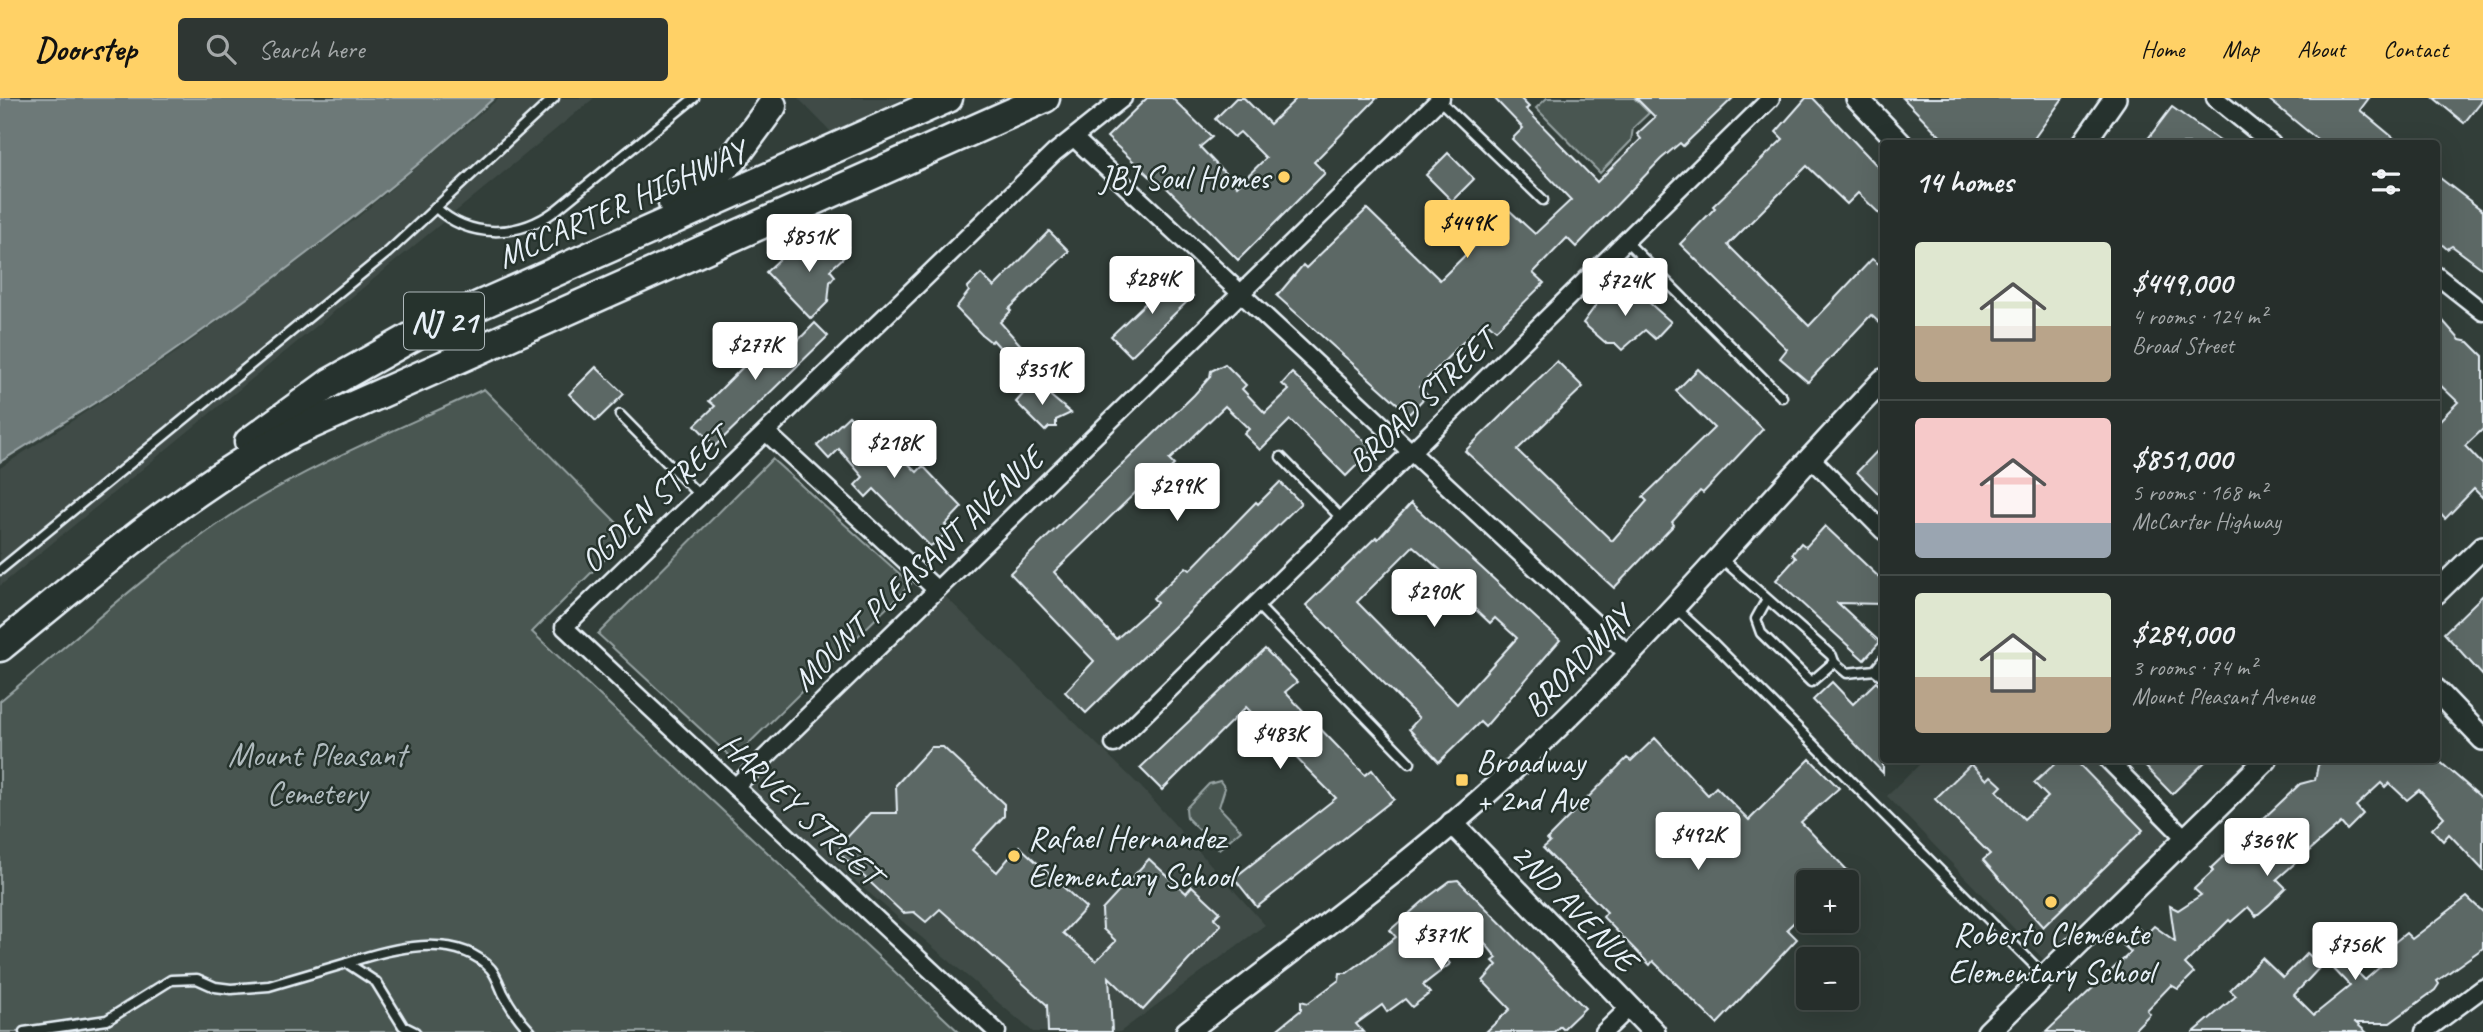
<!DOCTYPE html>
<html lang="en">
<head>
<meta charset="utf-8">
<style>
  body { margin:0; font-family:Caveat,sans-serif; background:#2e3633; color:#f1f3f6; height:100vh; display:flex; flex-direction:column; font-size:26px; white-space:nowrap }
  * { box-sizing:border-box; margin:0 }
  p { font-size:23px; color:#a4a8a9 }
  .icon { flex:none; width:38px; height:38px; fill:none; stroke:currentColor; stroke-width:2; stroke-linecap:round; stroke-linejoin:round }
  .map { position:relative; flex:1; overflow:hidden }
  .details { position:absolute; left:1880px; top:42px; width:560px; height:623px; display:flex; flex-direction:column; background:#262e2b; border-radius:7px; box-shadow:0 7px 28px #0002,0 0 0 2px #424a47 }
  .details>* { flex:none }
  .controls { position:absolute; left:1796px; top:772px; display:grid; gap:14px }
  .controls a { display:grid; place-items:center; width:63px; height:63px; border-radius:7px; background:#262e2b; box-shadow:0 7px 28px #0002,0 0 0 2px #424a47; font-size:35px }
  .price { position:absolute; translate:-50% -60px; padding:0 16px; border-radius:7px; background:#fff; color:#222; font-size:23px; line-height:46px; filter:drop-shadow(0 2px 4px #0008) }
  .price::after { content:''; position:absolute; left:50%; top:42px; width:21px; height:16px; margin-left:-10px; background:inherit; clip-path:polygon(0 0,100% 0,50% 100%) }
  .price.selected { background:#ffd166; color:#111 }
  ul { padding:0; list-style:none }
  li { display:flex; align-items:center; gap:21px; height:175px; padding:0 35px }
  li+li { border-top:2px solid #424a47 }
  li span { display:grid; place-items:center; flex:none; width:196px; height:140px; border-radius:7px; color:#555 }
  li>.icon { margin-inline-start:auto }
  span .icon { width:84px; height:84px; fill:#fffc; stroke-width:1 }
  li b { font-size:30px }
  h2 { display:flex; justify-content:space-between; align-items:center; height:84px; padding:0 35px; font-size:30px }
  header { display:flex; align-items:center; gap:42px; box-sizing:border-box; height:98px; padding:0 35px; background:#ffd166; color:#111 }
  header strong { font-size:33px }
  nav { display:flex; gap:38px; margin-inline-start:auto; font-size:24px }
  .search { width:490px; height:63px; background:#2e3633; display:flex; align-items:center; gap:18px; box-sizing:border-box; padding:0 24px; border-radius:7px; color:#a4a8a9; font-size:26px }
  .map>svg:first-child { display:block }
  .built { fill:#3f4b46 }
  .green { fill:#495651; stroke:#98a4a4; stroke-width:2 }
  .water { fill:#6d7978; stroke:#9ea9ab; stroke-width:2 }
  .building { fill:#5c6865; stroke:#e8f1f8; stroke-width:2; fill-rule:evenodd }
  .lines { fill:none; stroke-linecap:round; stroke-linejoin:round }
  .lane-casing { stroke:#e8f1f8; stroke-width:13 }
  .street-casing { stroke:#e8f1f8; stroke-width:21 }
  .secondary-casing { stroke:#e8f1f8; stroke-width:26 }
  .highway-casing { stroke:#e8f1f8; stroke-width:33 }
  .lane { stroke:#26332d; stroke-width:8 }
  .street { stroke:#26332d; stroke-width:16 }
  .secondary { stroke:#26332d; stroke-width:21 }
  .highway { stroke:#26332d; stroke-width:28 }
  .poi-dot { fill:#ffd166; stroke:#26332d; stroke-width:2.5 }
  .labels { text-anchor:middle; stroke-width:5; stroke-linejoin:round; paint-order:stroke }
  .shield { fill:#26332d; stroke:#aeb8bb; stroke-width:2 }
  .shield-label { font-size:32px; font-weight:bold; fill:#e8f1f8 }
  .poi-label { font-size:33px; fill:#e8f1f8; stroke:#26332d; text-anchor:start }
  .street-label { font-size:33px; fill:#e8f1f8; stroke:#26332d }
  .park-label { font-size:33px; fill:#b0bbbe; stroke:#26332d }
</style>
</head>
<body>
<header>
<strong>Doorstep</strong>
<div class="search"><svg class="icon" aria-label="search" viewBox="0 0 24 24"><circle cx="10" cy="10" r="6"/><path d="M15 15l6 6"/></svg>Search here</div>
<nav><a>Home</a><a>Map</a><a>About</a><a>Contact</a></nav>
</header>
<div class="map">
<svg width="2483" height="934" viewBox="0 0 2483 934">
  <rect width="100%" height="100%" fill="#323e39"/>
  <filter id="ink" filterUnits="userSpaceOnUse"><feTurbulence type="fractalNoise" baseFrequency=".0143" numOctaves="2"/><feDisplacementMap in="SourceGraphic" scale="14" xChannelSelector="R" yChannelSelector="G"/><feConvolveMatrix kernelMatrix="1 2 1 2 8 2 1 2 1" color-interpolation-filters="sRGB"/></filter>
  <g filter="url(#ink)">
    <!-- built -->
    <g class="built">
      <path d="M499 0H594L0 488V370L177 254 358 119Z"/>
      <path d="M798 0H904L833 36Z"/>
      <path d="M945 498 1141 689 1265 827 1120 934H1033L744 689Z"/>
      <path d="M1924 662H2103L2180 741 2049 867 1887 698Z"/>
    </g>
    <!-- green -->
    <g class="green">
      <path d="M1547 0H1634L1649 15 1633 30 1631 43 1600 75 1536 10Z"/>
      <path d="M484 291 629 437 532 534 959 934H0V603C79 538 155 466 241 411 318 363 403 329 484 291Z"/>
      <path d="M772 361 911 486 733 661 598 536Z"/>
      <path d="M1220 683 1225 690 1219 709 1241 732 1219 751 1187 720 1186 710 1209 686Z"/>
    </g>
    <!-- water -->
    <path class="water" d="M0 0H494C395 90 287 173 178 250 121 291 59 326 0 364Z"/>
    <!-- building -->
    <g class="building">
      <path d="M1147 0H1172L1212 39 1200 49 1237 88 1266 60 1240 34 1234 39 1215 21 1236 0H1244L1270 26 1297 0H1377L1314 64 1325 75 1238 162 1161 84 1159 87 1107 39Z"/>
      <path d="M1494 0H1520L1529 9 1526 11 1597 84 1641 41 1637 36 1655 19 1636 0H1733L1683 48 1680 45 1661 61 1576 149 1567 140 1533 175 1544 185 1496 232 1486 223 1465 242 1419 289 1427 297 1409 316 1277 198 1303 167 1306 170 1367 111 1440 182 1510 113 1535 136 1571 102 1512 41 1523 30Z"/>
      <path d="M1806 0H1813L1883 74V119L1858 95 1847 106 1807 68 1728 147 1809 228 1872 161 1883 169V228L1871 217 1808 284 1780 260 1787 251 1680 146 1715 110 1713 108 1783 41 1776 34Z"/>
      <path d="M1903 0H2063L2030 46H1948Z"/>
      <path d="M2267 0H2369L2360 12 2401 46H2323Z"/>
      <path d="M2434 0H2483V1L2464 25Z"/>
      <path d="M2172 9 2224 46H2144Z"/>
      <path d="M1448 55 1474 81 1452 103 1426 77Z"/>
      <path d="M2436 77 2483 113V171L2452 148 2447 151 2436 141Z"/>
      <path d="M1049 133 1069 153 1009 211 1011 213 1000 224 1035 263 1023 275 993 242 991 244 981 236 956 210 969 193 967 190 981 176 994 189Z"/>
      <path d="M836 136 848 148 842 154 846 157 830 172 835 178 830 184 828 204 811 221 766 174 801 141 814 155Z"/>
      <path d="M1174 178 1193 198 1131 258 1111 238Z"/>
      <path d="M1626 184 1671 224 1655 241 1645 232 1622 252 1616 246H1607L1583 225 1604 196 1610 201Z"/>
      <path d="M2436 215 2460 242 2469 244 2483 258V331L2465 348 2483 367V400L2474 391 2445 421 2436 411V326L2458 304 2436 283Z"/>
      <path d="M815 225 828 238 715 348 695 327 715 308 709 303 748 264 737 254 758 236 781 260Z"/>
      <path d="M1557 263 1583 289 1517 352 1612 443 1647 403 1643 399 1714 330 1676 293 1698 271 1763 331 1703 395 1700 393 1672 424 1674 427 1614 490 1465 353Z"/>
      <path d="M1225 266 1246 287 1242 291 1265 315 1289 292 1282 286 1292 275 1373 351 1346 378 1290 322 1260 352 1244 336 1249 331 1225 308 1169 362 1174 367 1141 398 1137 393 1054 474 1116 541 1157 505 1153 500 1186 469 1190 472 1256 404 1258 406 1280 384 1301 405 1086 615 1065 594 1094 563 1010 475 1194 297 1210 279 1211 273Z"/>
      <path d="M596 269 624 296 596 323 569 296Z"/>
      <path d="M1034 284 1071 315 1056 322V329H1049L1045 333 1016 304Z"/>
      <path d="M849 318 862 332 867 326 917 374 923 368 962 409 945 427 950 431 936 445 930 448 874 391 866 399 855 387 863 379 839 351 829 361 817 348Z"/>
      <path d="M1883 347V400L1857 374Z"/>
      <path d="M1411 405 1560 542 1485 629 1480 624 1439 664 1409 631 1419 620 1306 507 1376 439 1378 441ZM1413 448 1462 491 1458 495 1490 525 1495 520 1517 540 1457 606 1357 504Z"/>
      <path d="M1825 428 1883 483V506L1838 505 1880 544 1864 562 1776 482 1796 460 1792 456 1801 445 1806 449Z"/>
      <path d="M2483 497V578L2444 535Z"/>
      <path d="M1265 551 1297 584 1285 594 1365 677 1372 672 1394 701 1257 809 1234 780 1336 700 1246 609 1162 692 1140 670Z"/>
      <path d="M1832 584 1853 606 1876 584 1883 591V675L1813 602Z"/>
      <path d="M1655 640 1708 697 1716 689 1749 722 1810 661 1839 690 1801 724 1848 773 1836 784H1808V811L1787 831 1797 841 1717 926 1653 863 1650 867 1603 819 1607 814 1543 750 1550 744 1547 741 1627 660 1631 663Z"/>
      <path d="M931 649H943L1004 706V718L972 752 997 774 1019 748 1086 810 1063 835 1096 863 1116 843 1103 831 1102 812 1149 761 1186 795 1192 788 1220 814 1214 820 1221 827 1143 912 1109 879 1112 934H1048L1047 907 940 811 926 824 914 814 903 815 841 757 840 747 870 715H897L896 687Z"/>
      <path d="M2059 662H2075L2143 732 2043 829 1983 762 1990 756 1935 701 1971 666 1987 682 1991 678 2002 688 1997 693 2024 721 2048 699 2034 685Z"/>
      <path d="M2139 662H2207L2172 696Z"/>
      <path d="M2324 662H2438L2483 701V772L2449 736 2443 743 2432 731 2444 719 2419 692 2407 702 2389 685 2385 689 2381 685 2356 708 2363 716 2347 732 2341 725 2277 781 2286 790 2270 806 2256 818 2248 809 2231 824 2229 822 2185 866 2194 875 2178 891 2171 887 2147 912 2150 916 2132 934H2046L2131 854 2123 847 2139 831 2145 837 2154 828 2175 843 2170 808 2178 812 2201 797 2194 791 2213 773 2211 770 2300 686 2315 682 2318 667Z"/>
      <path d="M1458 782 1585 910 1563 931 1560 928 1554 934H1486L1510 911 1483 883 1497 867 1493 863 1497 860 1476 834 1445 858 1450 866 1423 887 1430 895 1412 909 1405 901 1387 914 1382 907 1356 926 1363 934H1274L1301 912V903L1308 905 1339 882 1340 875H1347L1396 839 1390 832 1427 800 1450 783Z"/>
      <path d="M2467 799 2483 814V850L2437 883 2439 886 2435 892 2390 925H2356L2366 934H2194L2236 898 2230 892 2262 860 2283 880 2307 855 2321 868 2294 897 2314 917 2350 888 2331 868 2342 859 2365 882 2388 862 2369 842 2381 830 2395 844 2406 835 2412 841Z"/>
    </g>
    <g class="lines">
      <!-- lane casing -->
      <g class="lane-casing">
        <g id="lane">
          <path d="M1439 2 1543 102"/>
          <path d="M435 109C469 141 518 140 555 113L694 0"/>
          <path d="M1626 143 1782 299"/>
          <path d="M620 317 700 398"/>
          <path d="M1281 359 1342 421"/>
          <path d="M1722 461 1832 558 1834 564 1811 584 1761 535 1756 521 1767 501"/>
          <path d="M0 472 387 155 554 0"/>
          <path d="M1256 506 1410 665"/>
          <path d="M1675 510 1712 544 2043 876"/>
          <path d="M1834 564 1847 575 1875 572 1883 562"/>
          <path d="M1875 572 1883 579"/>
          <path d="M347 865C388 851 456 832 491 871 496 877 500 888 503 895 511 910 519 922 531 934"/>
          <path d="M24 934 107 922 171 882 197 881 215 889 231 891 269 888 347 865 376 884 403 928 415 934"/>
        </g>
      </g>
      <!-- street casing -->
      <g class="street-casing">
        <g id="street">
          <path d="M2215 0 2272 46"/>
          <path d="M1074 40 1628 556"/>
          <path d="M2436 177 2483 214"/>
          <path d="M767 335 937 492"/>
          <path d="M1812 361 1883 433"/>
          <path d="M1114 646 1771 0"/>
          <path d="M2108 662 2186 741"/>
          <path d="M735 689 1441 0"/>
          <path d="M997 934 564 529 1054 55 1123 0"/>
          <path d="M1604 934 1630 909"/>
          <path d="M2424 934 2483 890"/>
        </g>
      </g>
      <!-- secondary casing -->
      <g class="secondary-casing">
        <g id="secondary">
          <path d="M1857 0 1901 46"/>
          <path d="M2083 46 2115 0"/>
          <path d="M2436 495 2483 449"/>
          <path d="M2436 592 2483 641"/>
          <path d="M1452 725 1654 934"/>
          <path d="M1187 934C1299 846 1417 763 1520 665 1649 545 1762 409 1883 282"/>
          <path d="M1988 934 2266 662"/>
        </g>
      </g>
      <!-- highway casing -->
      <g class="highway-casing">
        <g id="highway">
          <path d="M673 105 701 88 733 61 772 8"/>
          <path d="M249 344 330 285 426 231 948 0"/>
          <path d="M0 549C95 472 186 392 294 334L1045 0"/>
        </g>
      </g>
      <!-- lane -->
      <use href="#lane" class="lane"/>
      <!-- street -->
      <use href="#street" class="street"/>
      <!-- secondary -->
      <use href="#secondary" class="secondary"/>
      <!-- highway -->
      <use href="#highway" class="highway"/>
    </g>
  </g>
  <!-- markers -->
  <g class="poi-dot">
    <circle cx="1284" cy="79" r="7"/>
    <rect x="1455" y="675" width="14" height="14" rx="3.5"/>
    <circle cx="1014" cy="758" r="7"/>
    <circle cx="2051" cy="804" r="7"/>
  </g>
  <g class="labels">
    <!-- shield labels -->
    <rect class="shield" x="404" y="194.5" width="80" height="57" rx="5"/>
    <g class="shield-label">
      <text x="444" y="234">NJ 21</text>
    </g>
    <!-- poi labels -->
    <g class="poi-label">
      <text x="1270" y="91" text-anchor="end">JBJ Soul Homes</text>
      <text x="1476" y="675">Broadway<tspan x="1476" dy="38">+ 2nd Ave</tspan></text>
      <text x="1028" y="751">Rafael Hernandez<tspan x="1028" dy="38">Elementary School</tspan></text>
      <text x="2051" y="847" text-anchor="middle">Roberto Clemente<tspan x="2051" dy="38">Elementary School</tspan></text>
    </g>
    <!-- street labels -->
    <g class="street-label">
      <text transform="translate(621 105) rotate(-24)" y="12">MCCARTER HIGHWAY</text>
      <text transform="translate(1421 302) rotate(-44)" y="12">BROAD STREET</text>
      <text transform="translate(654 401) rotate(-44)" y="12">OGDEN STREET</text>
      <text transform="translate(917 470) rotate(-44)" y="12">MOUNT PLEASANT AVENUE</text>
      <text transform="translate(1577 563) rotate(-46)" y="12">BROADWAY</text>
      <text transform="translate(801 710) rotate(43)" y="12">HARVEY STREET</text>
      <text transform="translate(1575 808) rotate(46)" y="12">2ND AVENUE</text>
    </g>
    <!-- park labels -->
    <g class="park-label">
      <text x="317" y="668">Mount Pleasant<tspan x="317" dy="38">Cemetery</tspan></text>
    </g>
  </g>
</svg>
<div class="controls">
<a>+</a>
<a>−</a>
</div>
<b class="price selected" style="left:1467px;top:162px">$449K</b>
<b class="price" style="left:809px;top:176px">$851K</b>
<b class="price" style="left:1152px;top:218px">$284K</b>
<b class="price" style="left:1625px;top:220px">$724K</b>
<b class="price" style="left:755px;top:284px">$277K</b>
<b class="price" style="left:1042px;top:309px">$351K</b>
<b class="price" style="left:894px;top:382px">$218K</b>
<b class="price" style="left:1177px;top:425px">$299K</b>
<b class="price" style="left:1434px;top:531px">$290K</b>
<b class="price" style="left:1280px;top:673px">$483K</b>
<b class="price" style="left:1698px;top:774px">$492K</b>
<b class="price" style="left:2267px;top:780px">$369K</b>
<b class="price" style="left:1441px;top:874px">$371K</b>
<b class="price" style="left:2355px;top:884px">$756K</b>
<section class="details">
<h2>14 homes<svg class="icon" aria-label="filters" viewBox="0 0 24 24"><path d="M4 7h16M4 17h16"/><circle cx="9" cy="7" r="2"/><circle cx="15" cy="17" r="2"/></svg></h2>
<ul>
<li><span style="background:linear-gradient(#dfe7d0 60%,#b9a48a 0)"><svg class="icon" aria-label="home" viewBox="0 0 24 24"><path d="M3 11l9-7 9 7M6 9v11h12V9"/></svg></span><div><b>$449,000</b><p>4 rooms · 124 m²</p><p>Broad Street</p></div></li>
<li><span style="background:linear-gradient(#f6c9c9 75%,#9aa5b1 0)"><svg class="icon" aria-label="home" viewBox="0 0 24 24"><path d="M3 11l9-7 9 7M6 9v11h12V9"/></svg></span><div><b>$851,000</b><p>5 rooms · 168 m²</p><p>McCarter Highway</p></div></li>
<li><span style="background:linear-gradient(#dfe7d0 60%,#b9a48a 0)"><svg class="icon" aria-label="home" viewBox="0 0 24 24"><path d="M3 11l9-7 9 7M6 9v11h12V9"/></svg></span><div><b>$284,000</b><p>3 rooms · 74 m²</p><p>Mount Pleasant Avenue</p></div></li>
</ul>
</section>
</div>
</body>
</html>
